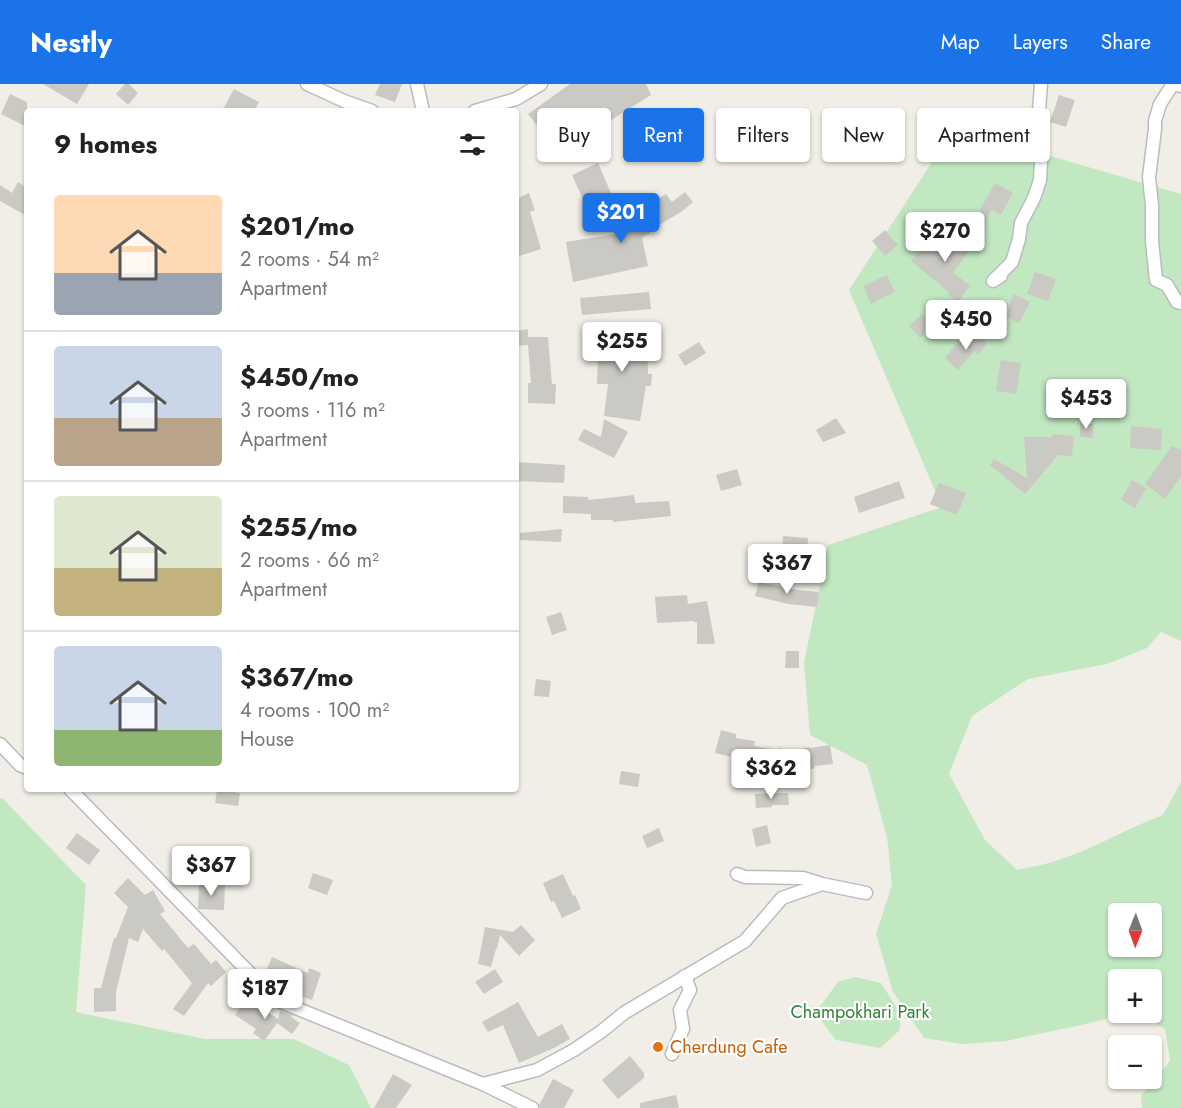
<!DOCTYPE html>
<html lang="en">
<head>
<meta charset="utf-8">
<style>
  body { margin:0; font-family:Jost,sans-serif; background:#f2f2f2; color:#222; height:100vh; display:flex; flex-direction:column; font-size:22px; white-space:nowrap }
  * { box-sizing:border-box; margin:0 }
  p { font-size:20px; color:#767676 }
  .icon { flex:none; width:33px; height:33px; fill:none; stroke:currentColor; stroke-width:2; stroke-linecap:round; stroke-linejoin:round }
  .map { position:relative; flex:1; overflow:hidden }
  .sheet { position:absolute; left:24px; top:24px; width:495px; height:684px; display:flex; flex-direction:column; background:#fff; border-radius:6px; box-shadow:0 2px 4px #0004 }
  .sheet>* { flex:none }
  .banner { position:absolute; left:537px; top:24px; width:554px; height:54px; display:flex; gap:12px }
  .needle { width:39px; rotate:181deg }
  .controls { position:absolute; left:1108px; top:819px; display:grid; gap:12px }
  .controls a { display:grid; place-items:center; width:54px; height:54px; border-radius:6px; background:#fff; box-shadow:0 2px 4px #0004; font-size:30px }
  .price { position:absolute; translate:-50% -51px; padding:0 14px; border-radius:6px; background:#fff; color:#222; font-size:20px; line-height:39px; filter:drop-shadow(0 2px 3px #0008) }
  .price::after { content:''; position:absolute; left:50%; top:36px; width:18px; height:14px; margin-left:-9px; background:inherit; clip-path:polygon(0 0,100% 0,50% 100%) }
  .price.on { background:#1a73e8; color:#fff }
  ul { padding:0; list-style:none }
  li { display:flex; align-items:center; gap:18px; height:150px; padding:0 30px }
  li+li { border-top:2px solid #e0e0e0 }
  li span { display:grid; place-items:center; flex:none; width:168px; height:120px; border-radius:6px; color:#555 }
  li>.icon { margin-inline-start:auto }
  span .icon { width:72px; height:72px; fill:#fffc; stroke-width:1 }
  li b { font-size:26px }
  h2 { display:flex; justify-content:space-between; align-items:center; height:72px; padding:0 30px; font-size:26px }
  .tag { padding:0 21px; border-radius:6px; background:#fff; box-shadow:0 2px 4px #0004; font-size:21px; line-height:54px }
  .tag.on { background:#1a73e8; color:#fff }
  header { display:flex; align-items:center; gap:36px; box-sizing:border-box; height:84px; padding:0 30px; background:#1a73e8; color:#fff }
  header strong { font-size:28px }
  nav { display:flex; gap:33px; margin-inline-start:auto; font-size:21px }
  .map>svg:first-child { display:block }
  .green { fill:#c2e8c2; fill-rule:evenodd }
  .building { fill:#cbc9c3 }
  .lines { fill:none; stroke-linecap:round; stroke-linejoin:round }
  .minor-casing { stroke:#b8bcc0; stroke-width:15 }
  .minor { stroke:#fff; stroke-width:12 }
  .food-dot { fill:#e8710a; stroke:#fff; stroke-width:2 }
  .labels { text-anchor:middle; stroke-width:4.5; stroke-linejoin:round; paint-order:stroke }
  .park-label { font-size:18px; fill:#318235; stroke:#fff }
  .food-label { font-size:18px; fill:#c56008; stroke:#fff; text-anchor:start }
</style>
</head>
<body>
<header>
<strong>Nestly</strong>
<nav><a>Map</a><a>Layers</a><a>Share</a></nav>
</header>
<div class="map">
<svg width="1181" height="1024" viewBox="0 0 1181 1024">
  <rect width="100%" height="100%" fill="#f0eee6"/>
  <!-- green -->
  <g class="green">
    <path d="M954 44 1181 110V557L1161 548 1147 564 1107 580 1028 595 972 632 949 690 985 756 1017 786C1030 783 1045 781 1058 776 1094 765 1127 744 1163 731L1181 698V1024H1142L1141 1012 1170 977 1165 945 1136 929 1152 928V896H1119V928L1130 929 1081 941 1006 957 962 960 924 954 893 908 876 850 892 801 887 753 867 681 810 651 804 579 828 461 942 423 849 206ZM1119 830H1152V862H1119Z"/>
    <path d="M2 714 86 801 76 928 205 955H294L349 981 371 1024H0V715Z"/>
    <path d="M855 893 881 899 900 929V946L880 964 836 956 815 929 838 898Z"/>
  </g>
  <!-- building -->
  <g class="building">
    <path d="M43 0H89L77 20Z"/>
    <path d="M125 0H129L138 9 128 21 116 10Z"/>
    <path d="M380 0H402L395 18 375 11Z"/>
    <path d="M570 0H646L651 11 546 77 539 57 546 53 528 30Z"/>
    <path d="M234 5 259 18 254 27H222Z"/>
    <path d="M10 10 27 18V43L1 30Z"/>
    <path d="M1059 11 1075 16 1066 43 1050 38Z"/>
    <path d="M685 53 690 73 677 77 672 56Z"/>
    <path d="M598 79 611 109 585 120 572 91Z"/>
    <path d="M18 98 27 104V132L0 117V101L12 109Z"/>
    <path d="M995 99 1013 109 1001 131 991 126 975 163 963 158 971 137 973 138Z"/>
    <path d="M685 108 693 118 681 128 649 147 650 149 642 154 648 182 573 198 566 158 629 148 644 139 646 141 649 138 641 125 666 110 672 118Z"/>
    <path d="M529 109 535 126 530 128 541 165 516 173V115Z"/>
    <path d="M944 145 971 164 953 189 970 201 958 218 947 210 949 208 911 177 926 160 931 164Z"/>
    <path d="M885 146 898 161 885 172 872 157Z"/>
    <path d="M1035 188 1056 195 1048 217 1027 210Z"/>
    <path d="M887 191 895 208 871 220 863 202Z"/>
    <path d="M649 208 651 225 582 231 580 214Z"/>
    <path d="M1014 210 1030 218 1019 239 1007 233 1010 218Z"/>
    <path d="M922 230 933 242 920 254 909 242Z"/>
    <path d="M528 245V253H548L552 300H556L555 320 528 319V299H531L528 261 516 262V247Z"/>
    <path d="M974 248 985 257V262L978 271 974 267 958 286 945 274 958 258 963 261Z"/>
    <path d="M647 252 648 290H652L651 302H646L640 337 604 332 608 300H597L598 269 582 270V253Z"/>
    <path d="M699 258 706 269 685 282 678 271Z"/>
    <path d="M1001 276 1021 279 1016 310 996 307Z"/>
    <path d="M836 334 846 349 823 358 816 346Z"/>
    <path d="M604 335 628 348 614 374 578 356 584 345 601 353Z"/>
    <path d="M1080 339 1093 340V354L1080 353Z"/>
    <path d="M1131 342 1162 345 1161 366 1130 364Z"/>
    <path d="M1052 350 1074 352 1072 372 1058 371 1025 410 990 381 994 375 1027 394 1024 353H1052Z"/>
    <path d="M1172 362 1181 366V392L1165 415 1145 400Z"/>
    <path d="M516 378 565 381 564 399 516 397Z"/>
    <path d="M737 385 742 401 721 407 716 391Z"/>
    <path d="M1132 396 1146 404 1135 424 1121 416Z"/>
    <path d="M899 397 905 414 859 429 854 413Z"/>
    <path d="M939 399 966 409 957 431 930 420Z"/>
    <path d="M634 411 635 419 669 417 671 432 613 438V436H591V430L563 429V412L588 413V416Z"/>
    <path d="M562 445 561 458 520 456V449Z"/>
    <path d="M783 452 808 454 807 472 782 471Z"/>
    <path d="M759 498 797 506 819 508 817 523 788 520 755 512Z"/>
    <path d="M687 511 688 520 707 517 715 560H697V538H694V537L657 539 655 513Z"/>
    <path d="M561 528 567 546 552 551 546 533Z"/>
    <path d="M786 567H799V584H785Z"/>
    <path d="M536 595 551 597 549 613 534 612Z"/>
    <path d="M721 646 736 650V654L755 657 754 662 778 666 779 664 791 667 810 663V664L830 661 833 680 814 682 815 684 795 689 755 682V680L732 676V673L715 669Z"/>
    <path d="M621 687 640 690 638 703 619 700Z"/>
    <path d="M217 706 240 709 238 722 215 719Z"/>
    <path d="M775 709H788L789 721H772V723L756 724 755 710Z"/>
    <path d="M767 741 771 759 756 763 752 745Z"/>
    <path d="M659 744 664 757 647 764 642 752Z"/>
    <path d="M77 749 100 766 89 781 66 764Z"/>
    <path d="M313 789 333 796 327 811 308 804Z"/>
    <path d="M563 790 573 812 575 811 581 825 562 834 554 817 551 818 543 799Z"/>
    <path d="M128 794 145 811 153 806 165 827 160 830 188 864 194 860 211 880 216 876 226 888 211 902 208 899 184 932 173 925 192 899 164 865 162 867 143 845 138 858 129 854 116 908V927L94 928V904H101L114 854H116L128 823 114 809Z"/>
    <path d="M199 800 225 801 224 826 198 825Z"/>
    <path d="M521 841 535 856 519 872 500 851 497 865H496L491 883 478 880 485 843 513 848Z"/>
    <path d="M272 873 308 889 309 884 321 889 312 916 298 911 297 915 285 911 287 903 264 892Z"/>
    <path d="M495 885 503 898 484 910 475 898Z"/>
    <path d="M247 914 278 935 280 927 292 931 291 933 300 939 292 950 277 939 264 957 253 949 256 945 235 931Z"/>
    <path d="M518 918 538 953 562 940 570 955 554 964 519 979 503 941 488 948 482 938Z"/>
    <path d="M630 972 644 989V994L618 1015 602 996Z"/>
    <path d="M393 990 412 1001 396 1024H374Z"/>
    <path d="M553 995 574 1006 564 1024H540L539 1021Z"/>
    <path d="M676 1011 679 1024H640V1019Z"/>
  </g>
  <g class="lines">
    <!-- minor casing -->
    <g class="minor-casing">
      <g id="minor">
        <path d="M307 0 344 17 372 27"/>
        <path d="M417 0 423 27"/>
        <path d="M1181 2 1173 0 1160 20 1155 37V45L1149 93 1152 122V157L1156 196 1167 201 1177 218 1181 219"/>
        <path d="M475 27 516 15 541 0"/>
        <path d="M1001 192 993 197 1012 178 1019 155 1021 139 1034 114 1040 96 1041 78 1035 58 1037 53 1041 0"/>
        <path d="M0 660 20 681 27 684"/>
        <path d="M70 705 276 916 483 1000 532 1024"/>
        <path d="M737 790 745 793 803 794 822 800"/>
        <path d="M672 970 683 945 680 926 690 906 685 892"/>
        <path d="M483 1000 537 986 574 966 602 947 624 929 745 857 782 814 822 800 866 809"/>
      </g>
    </g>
    <!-- minor -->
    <use href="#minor" class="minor"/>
  </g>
  <!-- markers -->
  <circle class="food-dot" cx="658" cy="963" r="6"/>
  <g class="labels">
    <!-- park labels -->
    <g class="park-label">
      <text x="860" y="934">Champokhari Park</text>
    </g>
    <!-- food labels -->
    <g class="food-label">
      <text x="670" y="969">Cherdung Cafe</text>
    </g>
  </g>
</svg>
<div class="controls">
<a><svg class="needle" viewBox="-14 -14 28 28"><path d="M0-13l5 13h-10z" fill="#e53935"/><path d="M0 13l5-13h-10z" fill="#767676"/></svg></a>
<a>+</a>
<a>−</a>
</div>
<b class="price on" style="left:621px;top:160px">$201</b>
<b class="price" style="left:945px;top:179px">$270</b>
<b class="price" style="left:966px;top:267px">$450</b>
<b class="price" style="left:622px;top:289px">$255</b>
<b class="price" style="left:1086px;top:346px">$453</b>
<b class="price" style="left:787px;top:511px">$367</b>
<b class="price" style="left:771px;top:716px">$362</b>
<b class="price" style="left:211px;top:813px">$367</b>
<b class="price" style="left:265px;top:936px">$187</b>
<div class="banner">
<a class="tag">Buy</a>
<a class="tag on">Rent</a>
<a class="tag">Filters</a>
<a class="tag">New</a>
<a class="tag">Apartment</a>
</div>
<section class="sheet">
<h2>9 homes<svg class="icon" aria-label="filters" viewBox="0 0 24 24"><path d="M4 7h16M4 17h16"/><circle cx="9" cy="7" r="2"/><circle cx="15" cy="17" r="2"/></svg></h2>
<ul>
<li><span style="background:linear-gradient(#ffd9b3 65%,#9aa5b1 0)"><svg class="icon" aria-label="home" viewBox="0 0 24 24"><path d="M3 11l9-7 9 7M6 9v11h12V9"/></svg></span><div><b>$201/mo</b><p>2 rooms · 54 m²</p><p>Apartment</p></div></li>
<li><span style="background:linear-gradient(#c9d6e8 60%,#b9a48a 0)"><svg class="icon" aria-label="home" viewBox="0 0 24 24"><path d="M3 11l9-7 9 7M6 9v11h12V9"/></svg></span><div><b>$450/mo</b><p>3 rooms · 116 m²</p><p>Apartment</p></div></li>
<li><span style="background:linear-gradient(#dfe7d0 60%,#c2b280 0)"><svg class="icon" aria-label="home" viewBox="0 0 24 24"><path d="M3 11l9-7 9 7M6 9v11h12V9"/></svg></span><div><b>$255/mo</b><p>2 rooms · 66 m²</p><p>Apartment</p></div></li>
<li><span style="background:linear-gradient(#c9d6e8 70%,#8fb573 0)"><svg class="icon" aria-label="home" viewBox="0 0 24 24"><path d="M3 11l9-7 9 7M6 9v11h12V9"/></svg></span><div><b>$367/mo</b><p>4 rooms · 100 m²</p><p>House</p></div></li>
</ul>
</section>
</div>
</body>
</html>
